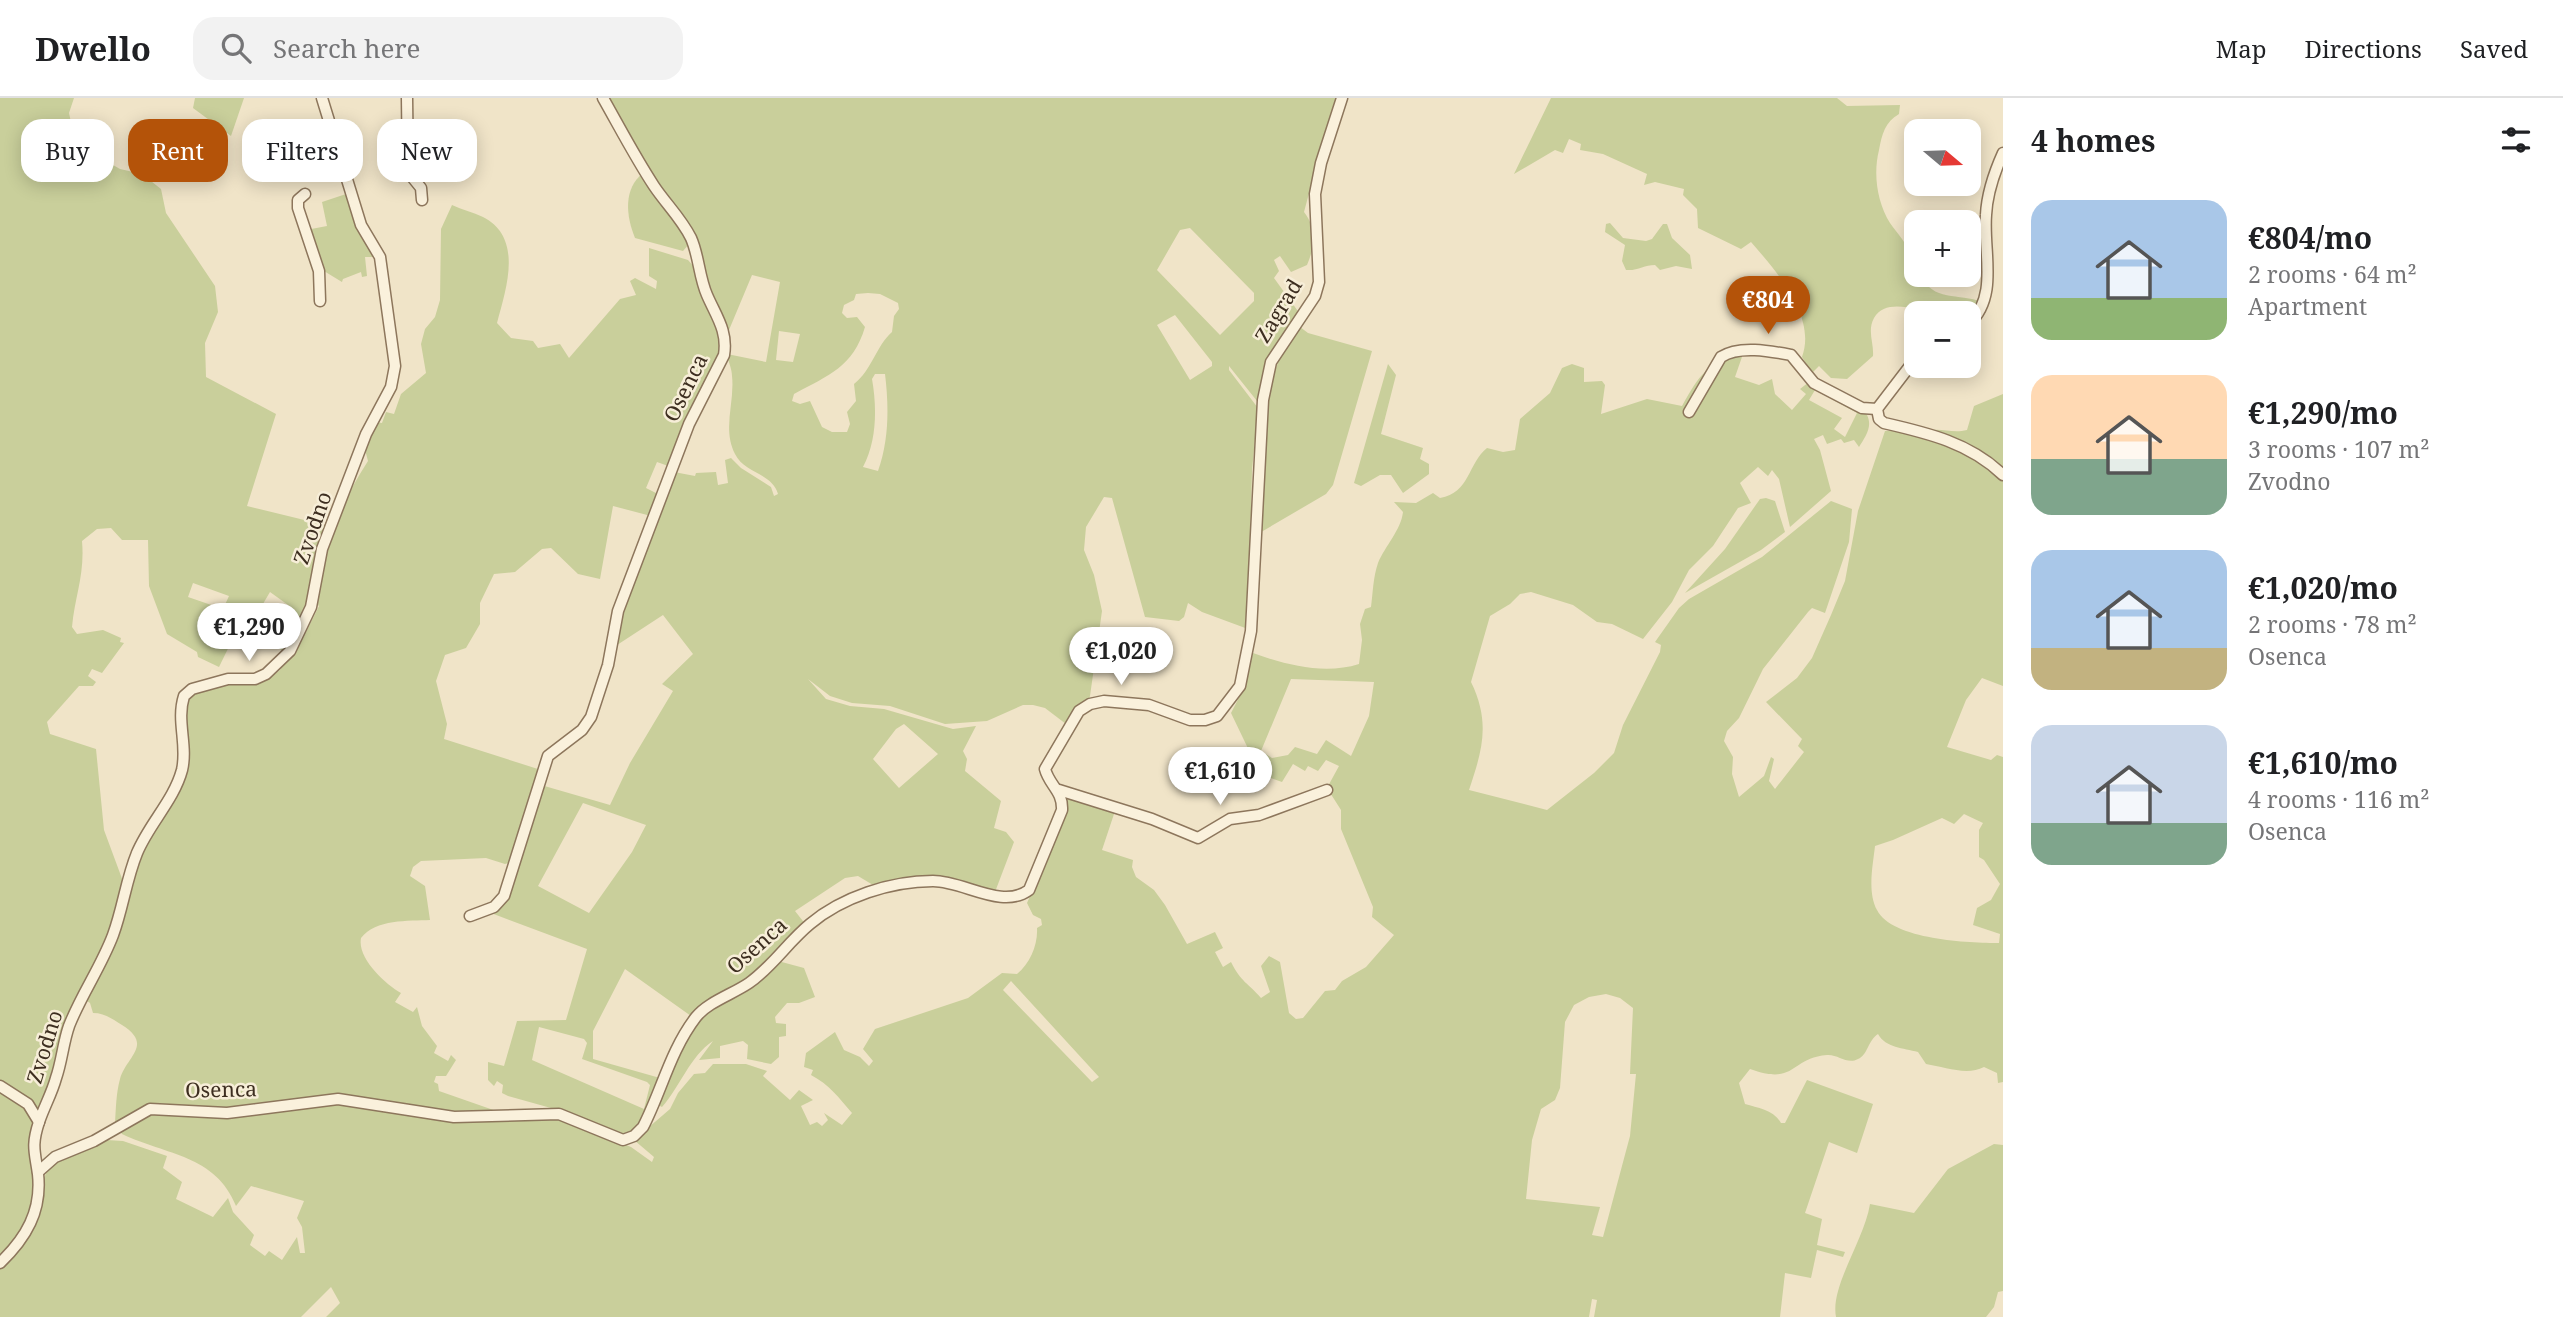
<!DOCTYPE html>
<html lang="en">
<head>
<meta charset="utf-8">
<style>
  body { margin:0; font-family:"Noto Serif",serif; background:#f2f2f2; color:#202124; height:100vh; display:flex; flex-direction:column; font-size:26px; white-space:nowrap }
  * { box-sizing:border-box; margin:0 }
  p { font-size:23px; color:#757577 }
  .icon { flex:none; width:38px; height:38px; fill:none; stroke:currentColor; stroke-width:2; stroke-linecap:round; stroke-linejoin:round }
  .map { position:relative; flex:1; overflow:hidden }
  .drawer { display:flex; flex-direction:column; background:#fff; width:560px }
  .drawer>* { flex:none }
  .top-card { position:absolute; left:21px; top:21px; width:665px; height:63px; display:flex; gap:14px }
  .needle { width:46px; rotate:109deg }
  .controls { position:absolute; left:1904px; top:21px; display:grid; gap:14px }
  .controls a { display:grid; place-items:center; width:77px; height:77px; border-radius:14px; background:#fff; box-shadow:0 4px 18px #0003; font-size:35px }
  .price { position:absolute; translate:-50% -60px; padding:0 16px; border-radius:24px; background:#fff; color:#222; font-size:23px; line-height:46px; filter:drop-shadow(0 2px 4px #0008) }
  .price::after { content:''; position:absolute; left:50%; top:42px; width:21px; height:16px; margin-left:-10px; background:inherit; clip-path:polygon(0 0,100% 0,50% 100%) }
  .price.on { background:#b45309; color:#fff }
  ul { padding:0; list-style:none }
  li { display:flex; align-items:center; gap:21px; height:175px; padding:0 28px }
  li span { display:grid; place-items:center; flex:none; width:196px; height:140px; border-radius:21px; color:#555 }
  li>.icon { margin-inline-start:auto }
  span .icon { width:84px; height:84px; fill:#fffc; stroke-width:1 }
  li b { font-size:30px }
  h2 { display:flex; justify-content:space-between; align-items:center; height:84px; padding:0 28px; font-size:30px }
  .pill { padding:0 24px; border-radius:21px; background:#fff; box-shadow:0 4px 18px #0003; font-size:24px; line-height:63px }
  .pill.on { background:#b45309; color:#fff }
  header { display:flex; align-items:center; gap:42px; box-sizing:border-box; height:98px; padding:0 35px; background:#fff; border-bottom:2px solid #e0e0e0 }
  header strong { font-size:33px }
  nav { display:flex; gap:38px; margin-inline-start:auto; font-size:24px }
  .search { width:490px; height:63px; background:#f2f2f2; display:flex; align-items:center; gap:18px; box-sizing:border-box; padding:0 24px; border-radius:21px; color:#757577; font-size:26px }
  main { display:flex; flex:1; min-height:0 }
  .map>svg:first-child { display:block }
  .green { fill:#c9cf9b; fill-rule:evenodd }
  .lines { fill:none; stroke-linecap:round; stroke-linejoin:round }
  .street-casing { stroke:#8d765c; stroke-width:13 }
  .street { stroke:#faf1dc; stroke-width:10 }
  .labels { text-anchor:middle; stroke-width:5; stroke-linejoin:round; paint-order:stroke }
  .street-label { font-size:21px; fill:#3d2e20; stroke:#f7eed8 }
</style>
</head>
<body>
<header>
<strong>Dwello</strong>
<div class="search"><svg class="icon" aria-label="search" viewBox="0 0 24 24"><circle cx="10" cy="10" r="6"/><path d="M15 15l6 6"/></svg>Search here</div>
<nav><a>Map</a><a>Directions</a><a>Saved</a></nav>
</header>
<main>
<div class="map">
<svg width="2003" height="1219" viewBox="0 0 2003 1219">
  <rect width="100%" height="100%" fill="#f0e4c8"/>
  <!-- green -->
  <g class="green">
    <path d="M0 0H74L69 15 72 29 83 45 106 63 120 71 142 76 161 91 166 115 215 188 218 214 205 245 206 279 276 316 247 408 329 428 308 507 285 555 243 520 219 569 198 559 197 554 167 536 149 488 148 442H122L111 430 97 431 82 443C85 476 75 497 72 529L77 536 103 532 121 540 120 544 124 545 102 575 92 571 88 578 96 584 93 588H79L47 624 50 636 96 651 104 732 124 786 111 836 82 893 38 1019 0 985ZM193 485 229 498 223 511 188 499ZM270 494 295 512 281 537 257 516Z"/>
    <path d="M195 0H244L231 38 193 10Z"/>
    <path d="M607 0H1339L1320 54 1304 114C1317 131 1315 148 1307 167L1291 174 1280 158 1274 162 1279 173 1274 180 1300 216 1268 268 1257 303 1229 268V272L1258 310 1252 372 1248 531 1202 514 1188 505 1184 519 1179 523 1145 519 1112 400 1104 399 1086 429 1084 452 1094 477 1102 513 1090 598 1087 607 1066 626 1045 610 1033 607H1023L987 623 945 626 890 608 852 605 830 598 808 581 826 601 850 608 884 611 953 631 976 628 963 653 967 661 965 673 1001 703 994 730 1006 734 1014 744 995 794 943 780 878 790 858 778 845 780 795 813 806 827 747 883 691 918 625 871 593 933V961L660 980 639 1029 625 1038 576 1017 508 998 502 995 503 987 497 983 494 988 488 982V964L504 968 517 923 566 922 587 851 491 815 508 797 513 785 541 687 610 707 630 665 673 593 662 586 693 556 663 517 614 549 615 530 674 374 695 378 696 375 716 374 718 387 728 385 725 362 731 360 741 370 771 389 774 398 778 396C772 375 744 375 735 356 722 331 735 304 732 278 732 271 728 263 727 256L766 264 780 184 752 177 729 232H726L712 202 692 138 660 93ZM1190 130 1254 195V203L1220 237 1157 172 1180 132ZM868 195 880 196 898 205 899 211 894 218 892 234C876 248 872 272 854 286L856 303 847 314 850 326 847 334H832L822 329 810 303 800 306 792 303 794 296C829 277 853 269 865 229L857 219 847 220 842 215 844 207 854 202 856 196ZM1175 217 1212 264V268L1190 282 1157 227ZM779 233 800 236 793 264 776 262ZM875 276H885C889 309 889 342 878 373L863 369C877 343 877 309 872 281ZM904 626 938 656 899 690 873 661 896 631ZM583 705 646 727 632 754 589 815 538 788ZM539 929 584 941 587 945 582 961 647 984 650 987 644 1011 532 962Z"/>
    <path d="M1551 0H1837L1847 8 1900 7 1899 16C1885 24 1882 36 1879 52 1873 76 1877 104 1890 125 1902 142 1916 155 1916 177H1921C1932 204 1959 195 1982 204L1969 222V215C1958 215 1946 217 1936 215 1918 213 1886 199 1874 220 1867 233 1874 245 1873 258L1847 281 1831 280 1819 268 1812 275 1802 259C1817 218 1776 173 1751 144L1741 151 1698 130 1697 111 1683 97 1684 91 1655 84 1644 87 1647 76 1603 56 1580 52 1581 46 1569 41 1563 55 1555 52 1514 76Z"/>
    <path d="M643 75 676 119 689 146 683 153 635 140C626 118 623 91 643 75Z"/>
    <path d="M346 96 358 127 377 159H365L367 178 362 179 361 174 343 181 342 184 319 170 306 132 327 128 322 104Z"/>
    <path d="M452 107C462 112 473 114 483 119 524 140 506 191 497 225L511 240 533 243 538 250 560 246 569 260 620 201 636 197 630 183 635 180 656 191 657 183 649 178V150L688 162 695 170 723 242 722 254 671 369 657 364 646 390 660 397 651 418 613 408 600 481 578 476 551 450 542 451 515 474 494 476 480 505V526L466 550 445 557 436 583 447 626 444 641 541 672 515 763 505 766 486 760 421 763 413 769 410 778 425 788 430 822C408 823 376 821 361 840 357 860 385 886 401 895L395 904 413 914 417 909 422 928 437 948 434 955 448 963 451 957 456 962 446 978H436L434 984 438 986 439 993 502 1015 550 1018 582 1028 631 1049 652 1064 654 1059 634 1042 670 1011 678 995 694 976 705 975 713 966H746L767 973 763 978 790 1002 799 992 813 1002 801 1008 810 1027 817 1024 822 1028 828 1022 824 1015 842 1027 852 1015C839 1000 830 987 811 977L813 972 804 969 806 955 835 934 844 952 860 959 869 968 873 963 863 951 875 931 968 900 1002 875 1017 876C1030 865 1038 847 1037 830L1042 827 1041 821 1033 817 1027 805 1056 740 1067 701 1073 700 1115 713 1102 752 1133 762 1132 769 1136 779 1154 792 1165 807 1187 846 1215 834 1223 850 1215 854 1223 869 1231 864C1241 884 1248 885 1261 900L1270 894 1261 868 1269 858 1280 864 1289 915 1296 921 1303 920 1325 893 1335 892 1342 883 1366 869 1394 837 1372 819 1373 809 1341 731V712L1327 690 1339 668 1326 662 1318 673 1308 668 1305 673 1293 666 1282 684 1259 676 1263 669 1255 665 1231 615 1245 588 1253 555C1285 567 1325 577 1359 566L1362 542 1360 526 1365 511 1371 509C1373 494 1373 480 1378 465 1385 448 1401 432 1403 414L1394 404 1416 405 1433 395 1440 400C1470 395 1468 365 1487 350L1503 354 1515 352 1520 321 1550 295 1562 270 1572 266 1584 270V284L1602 283 1605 287 1601 316 1647 301 1682 308C1700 276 1706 266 1743 256L1735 279 1759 287 1772 281 1775 296 1792 312 1806 296 1800 291 1809 284 1867 317C1873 329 1865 339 1859 349L1854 342 1844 345 1841 341 1827 346 1823 337 1814 341 1820 352 1831 393 1790 429 1779 381 1772 372 1768 378 1758 369 1740 385 1751 405 1738 410 1713 448 1689 472 1672 504 1643 541 1612 526 1597 524 1573 507 1531 494 1520 496 1510 506 1490 518 1471 584C1491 625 1482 653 1469 692L1547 712 1594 675 1614 655 1623 627 1660 554 1661 547 1655 544 1679 510 1689 501 1762 459 1831 403 1852 411 1849 444 1825 515 1812 510 1808 514 1763 571 1739 620 1727 633 1724 643 1733 659 1732 676 1739 699 1764 678 1771 659 1774 661 1769 683 1775 691 1804 654 1798 648 1802 641 1766 604 1797 580 1812 560 1831 517 1845 483 1858 413 1885 333C1924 332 1978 350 2003 382V588L1982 580 1966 602 1947 649 1991 662 1997 657 2003 659V984L1998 985 1997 975 1984 969C1967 978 1945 969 1926 966L1918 954C1903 950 1886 950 1878 936 1868 942 1868 957 1858 961 1847 967 1838 956 1827 957 1789 960 1797 988 1750 971L1739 985 1745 1006C1758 1010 1774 1012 1781 1025H1785L1807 982 1873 1006 1857 1055 1829 1044 1805 1115 1822 1121 1817 1147 1845 1154 1843 1159 1817 1152 1811 1180 1785 1175 1780 1219H1594L1597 1202 1592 1201 1589 1219H326L340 1205 331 1189 301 1219H0V1168L31 1133 42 1084 49 1069 60 1059 107 1042 123 1043 167 1058 163 1070 182 1084 176 1101 213 1119 228 1100 233 1114 254 1137 250 1147 265 1158 269 1153 282 1162 297 1139 300 1155H305L302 1129 297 1120 304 1103 251 1088 236 1108C216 1057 166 1057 122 1036L120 1033 134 1020 128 1017 115 1025C116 1010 116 996 120 981 126 959 154 947 122 927 112 921 105 915 93 915L90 905 84 901 113 843 130 775 178 689 189 597 229 583 258 585 269 581 280 572 302 533 306 534 319 508 314 504C322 453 340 406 368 363L364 348 375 324 382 325 386 314 394 316 401 296 426 275 421 246 425 231 435 219 440 202 441 131ZM1815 292 1857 315 1845 339 1834 331 1842 320 1809 302ZM1291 581 1374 584 1369 618 1351 658 1326 642 1317 656 1295 649 1288 657 1272 660 1261 653ZM1964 716 1983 725 1979 732V759L1984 762 2000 786 1991 802 1977 810 1973 827 2000 836 1999 845C1970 845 1892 842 1877 812 1867 794 1873 767 1875 748L1893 742 1942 720 1954 726ZM1011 883 1099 979 1092 984 1003 892ZM1606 896 1620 900 1633 910 1630 976H1636L1630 1038 1603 1139 1592 1137 1600 1109 1526 1101 1532 1042 1541 1011 1555 1002 1560 990 1565 924 1574 907 1589 899Z"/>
    <path d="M1610 125 1623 140 1646 143 1652 141 1663 126H1667L1672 140 1690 157 1692 171 1676 168 1660 172 1655 167C1644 167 1638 173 1626 172L1622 163 1625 147 1605 134 1606 126Z"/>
    <path d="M1300 229 1308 235 1372 253 1333 387 1326 396 1256 437 1267 294 1283 251Z"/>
    <path d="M1388 266 1396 277 1381 336 1423 350 1420 361 1429 366V376L1403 395 1391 377H1380L1361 388 1354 385Z"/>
    <path d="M2003 296V373L1928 333C1940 329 1952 336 1967 332L1974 308Z"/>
    <path d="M1766 400 1775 403 1785 434 1761 452 1685 495 1725 451 1760 401Z"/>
    <path d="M778 863 804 870 815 899 799 905H787L775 919 776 925 786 926V938L779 939V959L771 966 747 961 748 947 743 943 720 948V960L699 962 713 943C690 958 680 989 662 1009L658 1007 694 922 726 903Z"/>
    <path d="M0 991 28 1009 35 1022 29 1054 35 1099 28 1126 0 1160Z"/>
    <path d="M1994 1046 2003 1047V1193L1998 1194 1994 1209 1986 1219H1836C1830 1188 1864 1143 1870 1106L1914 1115 1948 1071Z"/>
  </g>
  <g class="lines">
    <!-- street casing -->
    <g class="street-casing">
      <g id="street">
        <path d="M407 0 408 74 421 90 422 102"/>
        <path d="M305 96 298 102V110L319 173 320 203"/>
        <path d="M1969 226C1999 198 1983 154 1986 117 1987 95 1994 75 2003 55"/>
        <path d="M1916 260 1877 311 1879 321 1884 325C1928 335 1970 345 2003 377"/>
        <path d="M1689 314 1721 259C1739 247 1770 253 1791 257L1814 285 1862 310 1877 311"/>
        <path d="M1059 692 1152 721 1198 740 1230 721 1259 717 1327 692"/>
        <path d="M470 818 494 809 504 798 548 658 582 632 591 619 608 567 618 513 689 326 724 257C728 233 716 218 707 197 699 179 699 158 691 140 681 120 666 106 654 88 635 59 620 30 603 0"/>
        <path d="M0 988 28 1006 39 1024"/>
        <path d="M38 1074 55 1059 94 1043 150 1011 227 1015 338 1001 454 1019 559 1016 623 1042 634 1038 643 1029C662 992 670 953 696 919 708 904 733 896 749 885 772 869 788 844 810 826 842 799 891 783 933 783 964 783 1002 812 1029 792L1062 712C1063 693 1049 687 1045 671L1079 613 1090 606 1104 603 1149 607 1190 622H1205L1217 618 1240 588 1251 533 1263 302 1271 264 1315 198 1319 184 1315 96 1321 65 1342 0"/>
        <path d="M0 1165C26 1140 42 1113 38 1076 35 1054 31 1048 39 1024 44 1009 52 995 56 980 62 963 63 945 69 928 81 897 101 869 113 837 123 810 126 782 137 755 149 726 174 702 182 672 188 647 176 623 184 598L192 591 228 581H255L266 576 290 553 311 509 322 451 366 336 391 289 395 268 380 159 361 127 322 0"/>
      </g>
    </g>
    <!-- street -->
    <use href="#street" class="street"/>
  </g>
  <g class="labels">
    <!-- street labels -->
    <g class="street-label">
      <text transform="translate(1279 213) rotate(-59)" y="7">Zagrad</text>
      <text transform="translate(686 290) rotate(-64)" y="7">Osenca</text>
      <text transform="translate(313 430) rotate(-71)" y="7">Zvodno</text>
      <text transform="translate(757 848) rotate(-42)" y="7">Osenca</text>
      <text transform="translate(45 949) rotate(-73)" y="7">Zvodno</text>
      <text transform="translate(221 992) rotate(-1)" y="7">Osenca</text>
    </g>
  </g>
</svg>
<div class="controls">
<a><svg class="needle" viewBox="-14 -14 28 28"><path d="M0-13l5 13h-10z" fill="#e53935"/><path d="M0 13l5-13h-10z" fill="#757577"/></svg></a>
<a>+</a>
<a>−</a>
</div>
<b class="price on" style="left:1768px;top:238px">€804</b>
<b class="price" style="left:249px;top:565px">€1,290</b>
<b class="price" style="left:1121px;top:589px">€1,020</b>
<b class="price" style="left:1220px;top:709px">€1,610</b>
<div class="top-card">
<a class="pill">Buy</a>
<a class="pill on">Rent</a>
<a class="pill">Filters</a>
<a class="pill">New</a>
</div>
</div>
<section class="drawer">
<h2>4 homes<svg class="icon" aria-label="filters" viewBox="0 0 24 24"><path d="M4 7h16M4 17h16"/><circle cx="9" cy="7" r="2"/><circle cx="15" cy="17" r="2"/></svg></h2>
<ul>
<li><span style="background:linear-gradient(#a9c7e8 70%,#8fb573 0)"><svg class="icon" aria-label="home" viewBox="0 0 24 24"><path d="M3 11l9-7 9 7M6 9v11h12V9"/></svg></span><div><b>€804/mo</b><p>2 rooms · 64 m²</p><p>Apartment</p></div></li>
<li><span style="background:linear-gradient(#ffd9b3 60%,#7fa58c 0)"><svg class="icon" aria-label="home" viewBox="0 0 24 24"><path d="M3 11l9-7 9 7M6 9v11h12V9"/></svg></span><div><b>€1,290/mo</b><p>3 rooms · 107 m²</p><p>Zvodno</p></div></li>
<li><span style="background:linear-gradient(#a9c7e8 70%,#c2b280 0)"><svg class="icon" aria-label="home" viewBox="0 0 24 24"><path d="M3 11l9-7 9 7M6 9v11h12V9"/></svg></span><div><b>€1,020/mo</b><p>2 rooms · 78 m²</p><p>Osenca</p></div></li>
<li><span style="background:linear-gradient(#c9d6e8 70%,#7fa58c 0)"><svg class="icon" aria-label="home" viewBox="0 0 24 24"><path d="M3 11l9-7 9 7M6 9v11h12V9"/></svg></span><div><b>€1,610/mo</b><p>4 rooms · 116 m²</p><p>Osenca</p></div></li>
</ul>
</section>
</main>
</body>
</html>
